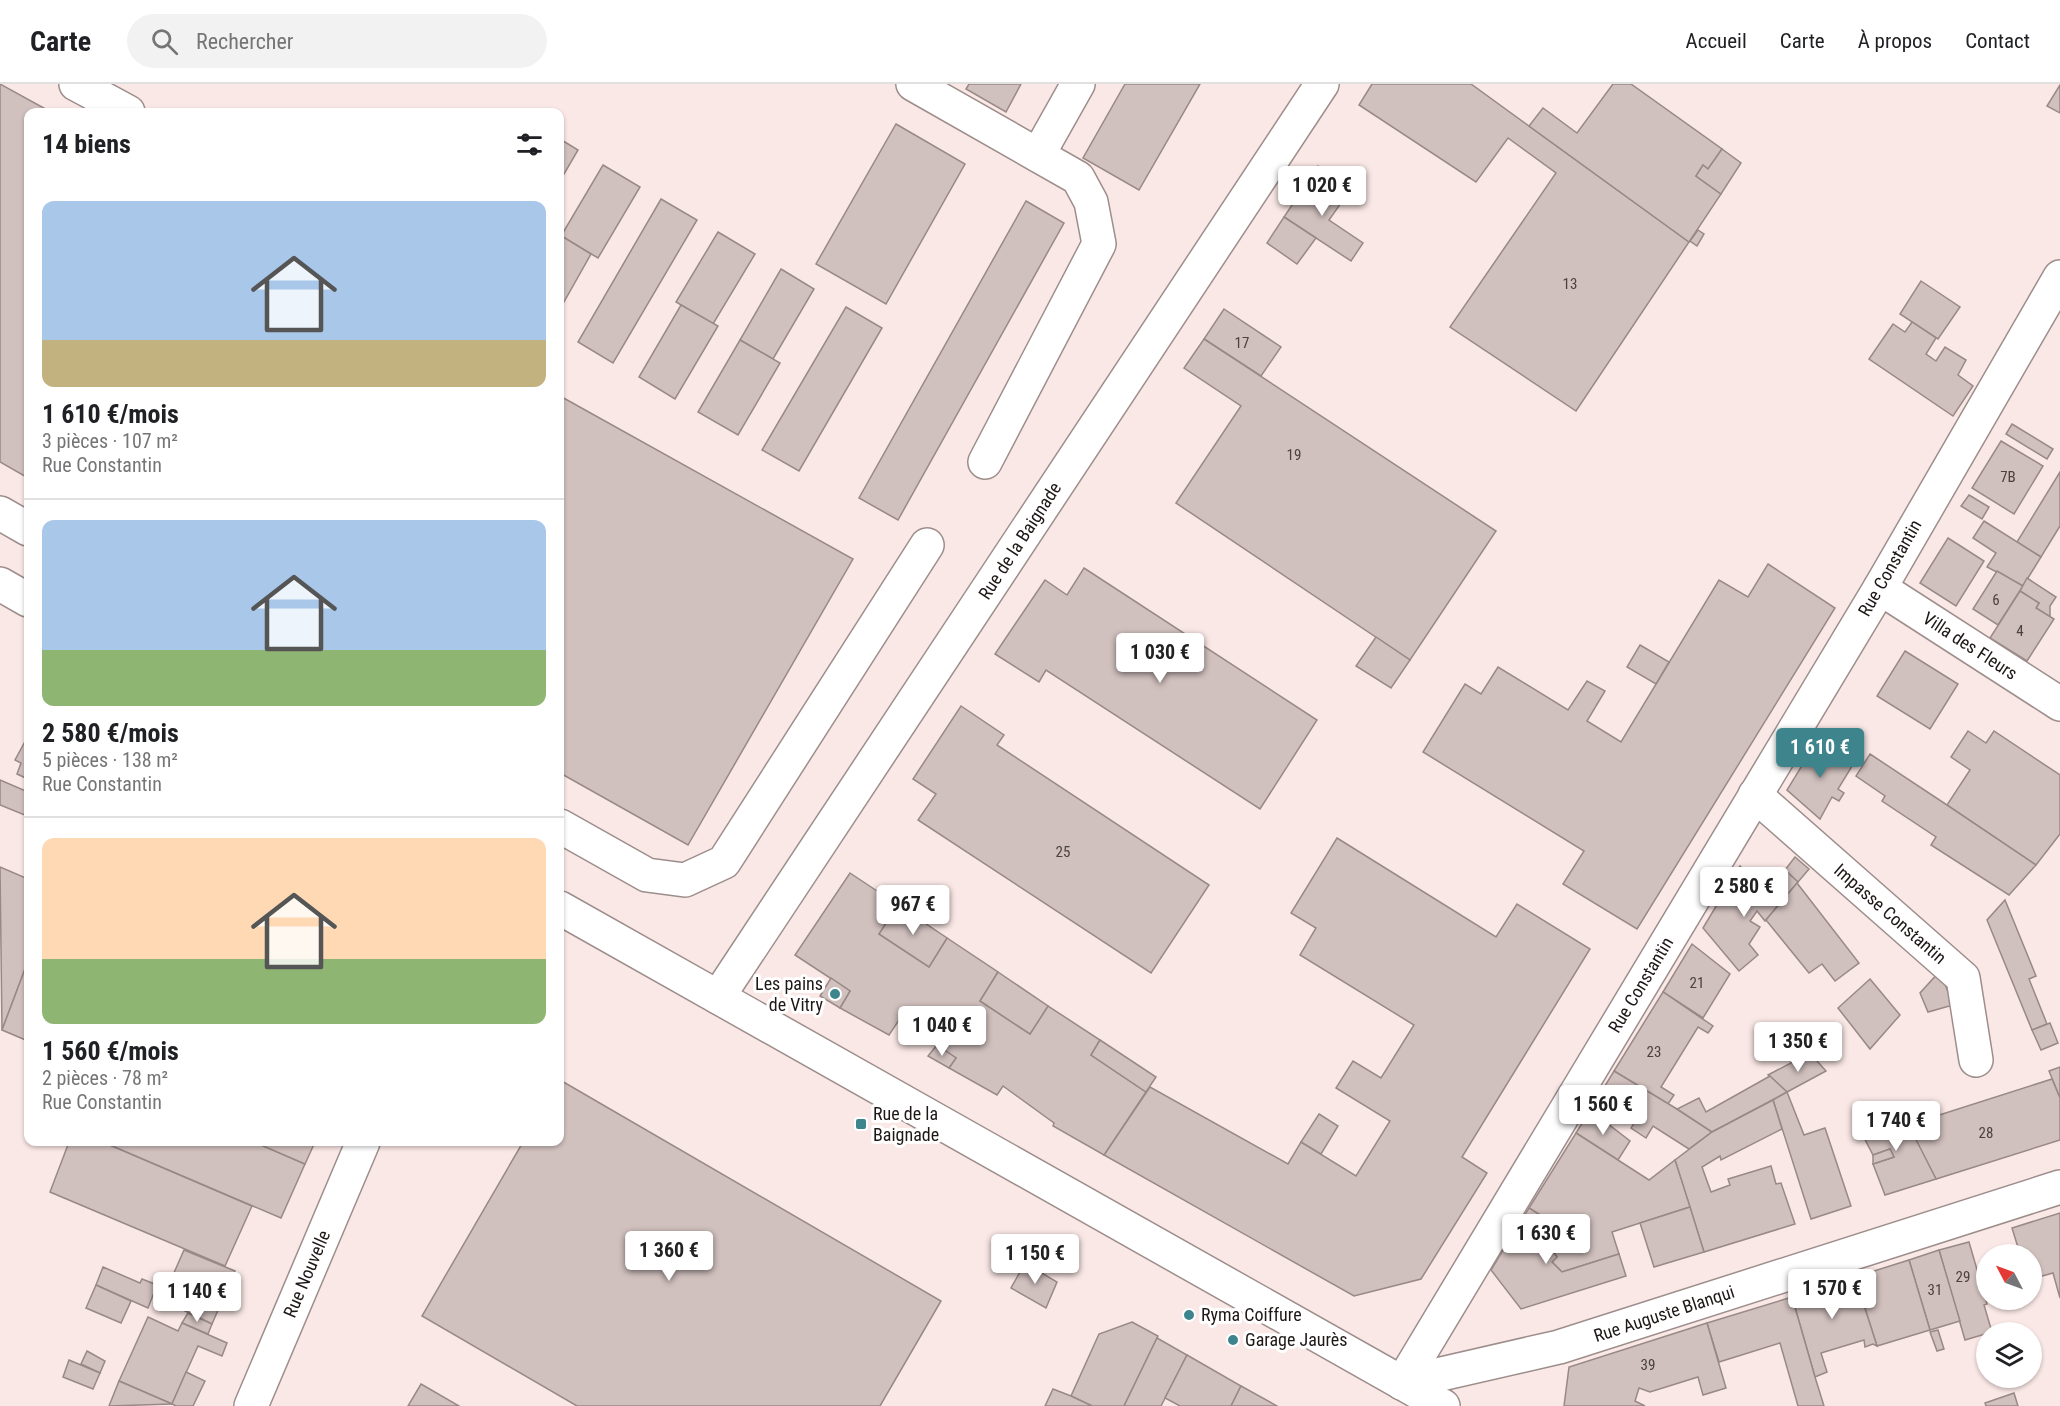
<!DOCTYPE html>
<html lang="fr">
<head>
<meta charset="utf-8">
<style>
  body { margin:0; font-family:"Roboto Condensed",sans-serif; background:#f2f2f2; color:#202124; height:100vh; display:flex; flex-direction:column; font-size:22px; white-space:nowrap }
  * { box-sizing:border-box; margin:0 }
  p { font-size:20px; color:#757577 }
  .icon { flex:none; width:33px; height:33px; fill:none; stroke:currentColor; stroke-width:2; stroke-linecap:round; stroke-linejoin:round }
  .map { position:relative; flex:1; overflow:hidden }
  .side { position:absolute; left:24px; top:24px; width:540px; height:1038px; display:flex; flex-direction:column; background:#fff; border-radius:12px; box-shadow:0 2px 4px #0004 }
  .side>* { flex:none }
  .needle { width:39px; rotate:311deg }
  .tools { position:absolute; left:1976px; top:1160px; display:grid; gap:12px }
  .tools a { display:grid; place-items:center; width:66px; height:66px; border-radius:50%; background:#fff; box-shadow:0 2px 4px #0004; font-size:30px }
  .price { position:absolute; translate:-50% -51px; padding:0 14px; border-radius:6px; background:#fff; color:#222; font-size:20px; line-height:39px; filter:drop-shadow(0 2px 3px #0008) }
  .price::after { content:''; position:absolute; left:50%; top:36px; width:18px; height:14px; margin-left:-9px; background:inherit; clip-path:polygon(0 0,100% 0,50% 100%) }
  .price.active { background:#3d848c; color:#fff }
  ul { padding:0; list-style:none }
  li { display:grid; align-content:center; gap:12px; height:318px; padding:0 18px }
  li+li { border-top:2px solid #e0e0e0 }
  li span { display:grid; place-items:center; height:186px; border-radius:12px; color:#555 }
  li>.icon { margin-inline-start:auto }
  span .icon { width:108px; height:108px; fill:#fffc; stroke-width:1 }
  li b { font-size:26px }
  h2 { display:flex; justify-content:space-between; align-items:center; height:72px; padding:0 18px; font-size:26px }
  header { display:flex; align-items:center; gap:36px; box-sizing:border-box; height:84px; padding:0 30px; background:#fff; border-bottom:2px solid #e0e0e0 }
  header strong { font-size:28px }
  nav { display:flex; gap:33px; margin-inline-start:auto; font-size:21px }
  .search { width:420px; height:54px; background:#f2f2f2; display:flex; align-items:center; gap:15px; box-sizing:border-box; padding:0 21px; border-radius:33px; color:#757577; font-size:22px }
  .map>svg:first-child { display:block }
  .building { fill:#d0c0be; stroke:#988886; stroke-width:1.5 }
  .lines { fill:none; stroke-linecap:round; stroke-linejoin:round }
  .minor-casing { stroke:#9d8e8c; stroke-width:36 }
  .major-casing { stroke:#9d8e8c; stroke-width:36 }
  .minor { stroke:#fff; stroke-width:33 }
  .major { stroke:#fff; stroke-width:33 }
  .poi-dot { fill:#3d848c; stroke:#fff; stroke-width:2 }
  .labels { text-anchor:middle; stroke-width:6; stroke-linejoin:round; paint-order:stroke }
  .number-label { font-size:15px; fill:#4a4140 }
  .street-label { font-size:18px; fill:#1d1716; stroke:#fff }
  .poi-label { font-size:18px; fill:#1d1716; stroke:#fff; text-anchor:start }
</style>
</head>
<body>
<header>
<strong>Carte</strong>
<div class="search"><svg class="icon" aria-label="search" viewBox="0 0 24 24"><circle cx="10" cy="10" r="6"/><path d="M15 15l6 6"/></svg>Rechercher</div>
<nav><a>Accueil</a><a>Carte</a><a>À propos</a><a>Contact</a></nav>
</header>
<div class="map">
<svg width="2060" height="1322" viewBox="0 0 2060 1322">
  <rect width="100%" height="100%" fill="#fae8e6"/>
  <!-- building -->
  <g class="building">
    <path d="M0 0 51 28H28V394L0 378Z"/>
    <path d="M969 0H1021L1006 28 966 5Z"/>
    <path d="M1125 0H1200L1139 106 1083 74Z"/>
    <path d="M1372 0H1471L1689 158 1576 327 1450 243 1556 89 1508 54 1476 98 1359 21Z"/>
    <path d="M1613 0H1631L1722 65 1708 85 1703 81 1696 92 1721 110 1689 158 1529 42 1543 24 1577 49Z"/>
    <path d="M2060 1V29L2047 22Z"/>
    <path d="M896 40 965 80 886 220 816 180Z"/>
    <path d="M560 55 578 66 560 97Z"/>
    <path d="M1722 65 1741 79 1721 110 1696 92 1703 81 1708 85Z"/>
    <path d="M603 81 640 103 598 174 561 152Z"/>
    <path d="M1318 82 1328 89 1318 103 1341 119 1329 136 1363 159 1351 177 1284 133Z"/>
    <path d="M661 115 697 136 613 279 578 258Z"/>
    <path d="M1026 117 1064 139 898 436 859 414Z"/>
    <path d="M1284 133 1316 154 1297 180 1267 159Z"/>
    <path d="M1698 146 1704 150 1697 162 1690 157Z"/>
    <path d="M718 148 755 170 713 240 676 218Z"/>
    <path d="M560 151 591 170 560 225Z"/>
    <path d="M781 185 814 205 773 275 740 256Z"/>
    <path d="M1921 197 1960 223 1938 255 1900 230Z"/>
    <path d="M681 221 718 242 675 315 639 293Z"/>
    <path d="M846 223 882 244 799 387 762 366Z"/>
    <path d="M1224 225 1281 263 1261 292 1204 255Z"/>
    <path d="M1912 238 1936 254 1926 270 1936 277 1945 263 1966 276 1958 291 1973 302 1953 332 1869 275 1893 240 1905 248Z"/>
    <path d="M1204 255 1496 447 1410 576 1176 419 1241 322 1184 284Z"/>
    <path d="M740 256 780 279 738 351 698 328Z"/>
    <path d="M560 312 853 475 688 761 560 689Z"/>
    <path d="M2012 340 2053 365 2047 375 2006 350Z"/>
    <path d="M2001 357 2043 382 2014 430 1972 404Z"/>
    <path d="M2060 388V442L2041 473 2017 458Z"/>
    <path d="M1969 411 1989 423 1982 435 1961 422Z"/>
    <path d="M1984 437 2041 473 2023 502 1987 483 1996 469 1973 454Z"/>
    <path d="M1948 454 1984 477 1956 522 1920 499Z"/>
    <path d="M1768 480 1835 524 1637 845 1563 800 1584 767 1423 668 1465 600 1481 610 1498 583 1568 626 1587 597 1605 607 1587 637 1621 658 1719 496 1748 513Z"/>
    <path d="M1084 484 1317 636 1260 725 1046 586 1039 598 995 570 1045 496 1067 511Z"/>
    <path d="M1997 487 2023 502 1998 541 1973 525Z"/>
    <path d="M2027 494 2056 513 2050 522V533L2036 524 2039 519 2020 507Z"/>
    <path d="M2020 507 2039 519 2036 524 2054 535 2027 577 1990 554Z"/>
    <path d="M1376 553 1410 576 1391 604 1356 582Z"/>
    <path d="M1640 561 1669 578 1656 600 1627 583Z"/>
    <path d="M1905 567 1958 600 1930 645 1877 612Z"/>
    <path d="M961 622 1004 651 997 661 1209 801 1151 889 918 736 936 710 913 695Z"/>
    <path d="M1968 647 1986 659 1994 647 2060 691V750L2036 781 1947 721 1970 686 1951 673Z"/>
    <path d="M28 652V695L17 690 21 679 15 676Z"/>
    <path d="M1817 657 1854 679 1838 705 1844 709 1839 717 1832 713 1820 735 1787 706Z"/>
    <path d="M1870 670 1947 721 2036 781 2009 811 1931 761 1936 753 1882 717 1885 712 1856 692Z"/>
    <path d="M0 696 28 708 27 732 0 721Z"/>
    <path d="M1337 754 1496 853 1517 820 1590 865 1462 1073 1487 1089 1421 1195 1354 1212 1104 1071 1150 1003 1288 1080 1301 1058 1356 1092 1390 1037 1336 1004 1353 977 1381 994 1414 941 1300 871 1316 844 1291 829Z"/>
    <path d="M1795 773 1809 785 1798 798 1785 786Z"/>
    <path d="M1740 782 1764 810 1756 820 1733 794Z"/>
    <path d="M0 783 28 795V877L2 946Z"/>
    <path d="M1785 786 1798 798 1765 837 1757 827 1750 837 1760 843 1749 860 1758 871 1739 887 1703 844 1733 794 1756 820Z"/>
    <path d="M850 789 898 821 879 850 929 883 947 854 998 888 980 917 1030 950 1048 922 1100 956 1091 971 1146 1008 1104 1071 1053 1042 1054 1039 1003 1002 997 1011 949 984 956 974 899 936 889 951 840 924 850 907 795 871Z"/>
    <path d="M1797 799 1859 879 1835 897 1822 880 1809 889 1766 836Z"/>
    <path d="M2005 816 2036 892 2029 895 2047 940 2032 946 1987 836Z"/>
    <path d="M898 821 947 854 929 883 879 850Z"/>
    <path d="M1692 860 1730 890 1703 934 1663 908Z"/>
    <path d="M28 877V957L2 946Z"/>
    <path d="M1940 887 1953 921 1928 928 1920 909Z"/>
    <path d="M998 888 1048 922 1030 950 980 917Z"/>
    <path d="M831 894 850 907 840 924 820 912Z"/>
    <path d="M1870 895 1900 931 1870 965 1838 924Z"/>
    <path d="M1663 908 1713 942 1708 949 1698 943 1661 1003 1674 1011 1668 1020 1614 987Z"/>
    <path d="M2050 939 2058 959 2041 966 2032 946Z"/>
    <path d="M1100 956 1156 993 1146 1008 1091 971Z"/>
    <path d="M937 961 956 974 949 984 928 972Z"/>
    <path d="M1810 969 1826 987 1787 1008 1768 991Z"/>
    <path d="M2060 983V1014L2049 987Z"/>
    <path d="M1614 987 1677 1025 1712 1048 1689 1065 1653 1042 1646 1054 1631 1044 1638 1033 1600 1010Z"/>
    <path d="M1770 992 1787 1008 1712 1048 1677 1025 1699 1014 1706 1028Z"/>
    <path d="M2052 995 2060 1014V1056L1936 1095 1908 1041Z"/>
    <path d="M560 996 941 1217 880 1322H577L422 1232 523 1058H560Z"/>
    <path d="M1787 1008 1804 1051 1825 1044 1851 1122 1811 1135 1773 1016Z"/>
    <path d="M1773 1016 1782 1045 1721 1076 1720 1072 1702 1083 1711 1108 1730 1101 1728 1095 1771 1082 1776 1100 1781 1099 1795 1140 1704 1168 1675 1076 1712 1048Z"/>
    <path d="M1899 1022 1936 1095 1885 1111 1873 1080 1894 1073 1890 1065 1873 1071 1858 1042Z"/>
    <path d="M1590 1026 1630 1057 1618 1076 1576 1049Z"/>
    <path d="M1319 1030 1338 1042 1321 1070 1301 1058Z"/>
    <path d="M1576 1049 1649 1096 1675 1076 1690 1123 1612 1148 1619 1170 1562 1188 1552 1178 1557 1173 1554 1169 1561 1163 1562 1154 1545 1134 1529 1124Z"/>
    <path d="M69 1058H103L252 1122 225 1182 50 1108Z"/>
    <path d="M103 1058H254L305 1080 281 1134Z"/>
    <path d="M254 1058H315L305 1080Z"/>
    <path d="M1890 1065 1894 1073 1873 1080V1071Z"/>
    <path d="M1690 1123 1704 1168 1654 1183 1640 1139Z"/>
    <path d="M1529 1124 1545 1134 1562 1154 1561 1163 1554 1169 1557 1173 1552 1178 1562 1188 1619 1170 1626 1192 1521 1225 1491 1186Z"/>
    <path d="M2060 1129V1214L2053 1189 2035 1194 2038 1202 2031 1204V1170H2020L2012 1144Z"/>
    <path d="M1969 1158 1987 1220 1984 1221 1992 1248 1965 1256 1939 1166Z"/>
    <path d="M184 1166 235 1187 212 1240 162 1216Z"/>
    <path d="M1939 1166 1960 1237 1930 1246 1909 1176Z"/>
    <path d="M1909 1176 1930 1246 1877 1262 1855 1193Z"/>
    <path d="M1025 1179 1057 1198 1046 1224 1011 1204Z"/>
    <path d="M103 1183 140 1199 142 1195 157 1201 148 1224 96 1201Z"/>
    <path d="M1855 1193 1877 1262 1873 1260 1865 1263 1864 1256 1821 1269 1827 1288 1815 1293 1792 1213Z"/>
    <path d="M96 1201 131 1217 121 1239 86 1224Z"/>
    <path d="M1792 1213 1815 1293 1824 1322H1798L1780 1259 1719 1278 1707 1239Z"/>
    <path d="M188 1229 212 1240 208 1250 182 1239Z"/>
    <path d="M148 1233 178 1247 182 1239 227 1259 222 1272 198 1262 172 1320 119 1297Z"/>
    <path d="M1132 1238 1158 1252 1124 1322H1092L1071 1312 1099 1250Z"/>
    <path d="M1707 1239 1726 1304 1703 1311 1698 1293 1650 1308 1639 1304 1635 1317 1645 1322H1564L1569 1283Z"/>
    <path d="M1938 1246 1944 1265 1937 1267 1930 1248Z"/>
    <path d="M1157 1254 1187 1271 1161 1322H1124Z"/>
    <path d="M87 1267 105 1277 100 1289 81 1280Z"/>
    <path d="M1187 1271 1241 1302 1231 1322H1180L1165 1314Z"/>
    <path d="M69 1276 100 1289 93 1305 63 1293Z"/>
    <path d="M186 1288 205 1297 193 1322H176L172 1320Z"/>
    <path d="M119 1297 172 1320 109 1322Z"/>
    <path d="M421 1300 459 1322H408Z"/>
    <path d="M1241 1302 1277 1322H1231Z"/>
    <path d="M1053 1305 1071 1312 1092 1322H1045Z"/>
    <path d="M2014 1309 2018 1322H1986L1985 1319Z"/>
  </g>
  <g class="lines">
    <!-- minor casing -->
    <g class="minor-casing">
      <g id="minor">
        <path d="M76 0 128 28"/>
        <path d="M913 0 1078 94 1091 118 1099 160 985 378"/>
        <path d="M1038 71 1078 0"/>
        <path d="M0 429 28 445"/>
        <path d="M1880 504 2060 620"/>
        <path d="M1755 711 1963 894 1976 976"/>
        <path d="M560 742 647 791 685 796 724 778 927 461"/>
        <path d="M718 913 1322 0"/>
        <path d="M1402 1299 1880 504 2060 193"/>
        <path d="M1402 1299 1559 1263 2060 1103"/>
        <path d="M251 1322 363 1058"/>
      </g>
    </g>
    <!-- major casing -->
    <g class="major-casing">
      <g id="major">
        <path d="M0 500 28 516"/>
        <path d="M560 824 1443 1322"/>
      </g>
    </g>
    <!-- minor -->
    <use href="#minor" class="minor"/>
    <!-- major -->
    <use href="#major" class="major"/>
  </g>
  <!-- markers -->
  <g class="poi-dot">
    <circle cx="835" cy="910" r="6"/>
    <rect x="855" y="1034" width="12" height="12" rx="3"/>
    <circle cx="1189" cy="1231" r="6"/>
    <circle cx="1233" cy="1256" r="6"/>
  </g>
  <g class="labels">
    <!-- number labels -->
    <g class="number-label">
      <text x="1570" y="205">13</text>
      <text x="1242" y="264">17</text>
      <text x="1294" y="376">19</text>
      <text x="2008" y="398">7B</text>
      <text x="1996" y="521">6</text>
      <text x="2020" y="552">4</text>
      <text x="1063" y="773">25</text>
      <text x="1697" y="904">21</text>
      <text x="1654" y="973">23</text>
      <text x="1986" y="1054">28</text>
      <text x="1963" y="1198">29</text>
      <text x="1935" y="1211">31</text>
      <text x="1648" y="1286">39</text>
    </g>
    <!-- street labels -->
    <g class="street-label">
      <text transform="translate(1020 457) rotate(-57)" y="6">Rue de la Baignade</text>
      <text transform="translate(1890 484) rotate(-60)" y="6">Rue Constantin</text>
      <text transform="translate(1970 562) rotate(33)" y="6">Villa des Fleurs</text>
      <text transform="translate(1890 830) rotate(41)" y="6">Impasse Constantin</text>
      <text transform="translate(1641 901) rotate(-59)" y="6">Rue Constantin</text>
      <text transform="translate(307 1190) rotate(-67)" y="6">Rue Nouvelle</text>
      <text transform="translate(1664 1230) rotate(-18)" y="6">Rue Auguste Blanqui</text>
    </g>
    <!-- poi labels -->
    <g class="poi-label">
      <text x="823" y="906" text-anchor="end">Les pains<tspan x="823" dy="21">de Vitry</tspan></text>
      <text x="873" y="1036">Rue de la<tspan x="873" dy="21">Baignade</tspan></text>
      <text x="1201" y="1237">Ryma Coiffure</text>
      <text x="1245" y="1262">Garage Jaurès</text>
    </g>
  </g>
</svg>
<div class="tools">
<a><svg class="needle" viewBox="-14 -14 28 28"><path d="M0-13l5 13h-10z" fill="#e53935"/><path d="M0 13l5-13h-10z" fill="#757577"/></svg></a>
<a><svg class="icon" aria-label="layers" viewBox="0 0 24 24"><path d="M12 4l9 5-9 5-9-5zM3 14l9 5 9-5"/></svg></a>
</div>
<b class="price" style="left:1322px;top:133px">1 020 €</b>
<b class="price" style="left:1160px;top:600px">1 030 €</b>
<b class="price active" style="left:1820px;top:695px">1 610 €</b>
<b class="price" style="left:1744px;top:834px">2 580 €</b>
<b class="price" style="left:913px;top:852px">967 €</b>
<b class="price" style="left:942px;top:973px">1 040 €</b>
<b class="price" style="left:1798px;top:989px">1 350 €</b>
<b class="price" style="left:1603px;top:1052px">1 560 €</b>
<b class="price" style="left:1896px;top:1068px">1 740 €</b>
<b class="price" style="left:1546px;top:1181px">1 630 €</b>
<b class="price" style="left:669px;top:1198px">1 360 €</b>
<b class="price" style="left:1035px;top:1201px">1 150 €</b>
<b class="price" style="left:1832px;top:1236px">1 570 €</b>
<b class="price" style="left:197px;top:1239px">1 140 €</b>
<section class="side">
<h2>14 biens<svg class="icon" aria-label="filters" viewBox="0 0 24 24"><path d="M4 7h16M4 17h16"/><circle cx="9" cy="7" r="2"/><circle cx="15" cy="17" r="2"/></svg></h2>
<ul>
<li><span style="background:linear-gradient(#a9c7e8 75%,#c2b280 0)"><svg class="icon" aria-label="home" viewBox="0 0 24 24"><path d="M3 11l9-7 9 7M6 9v11h12V9"/></svg></span><div><b>1 610 €/mois</b><p>3 pièces · 107 m²</p><p>Rue Constantin</p></div></li>
<li><span style="background:linear-gradient(#a9c7e8 70%,#8fb573 0)"><svg class="icon" aria-label="home" viewBox="0 0 24 24"><path d="M3 11l9-7 9 7M6 9v11h12V9"/></svg></span><div><b>2 580 €/mois</b><p>5 pièces · 138 m²</p><p>Rue Constantin</p></div></li>
<li><span style="background:linear-gradient(#ffd9b3 65%,#8fb573 0)"><svg class="icon" aria-label="home" viewBox="0 0 24 24"><path d="M3 11l9-7 9 7M6 9v11h12V9"/></svg></span><div><b>1 560 €/mois</b><p>2 pièces · 78 m²</p><p>Rue Constantin</p></div></li>
</ul>
</section>
</div>
</body>
</html>
